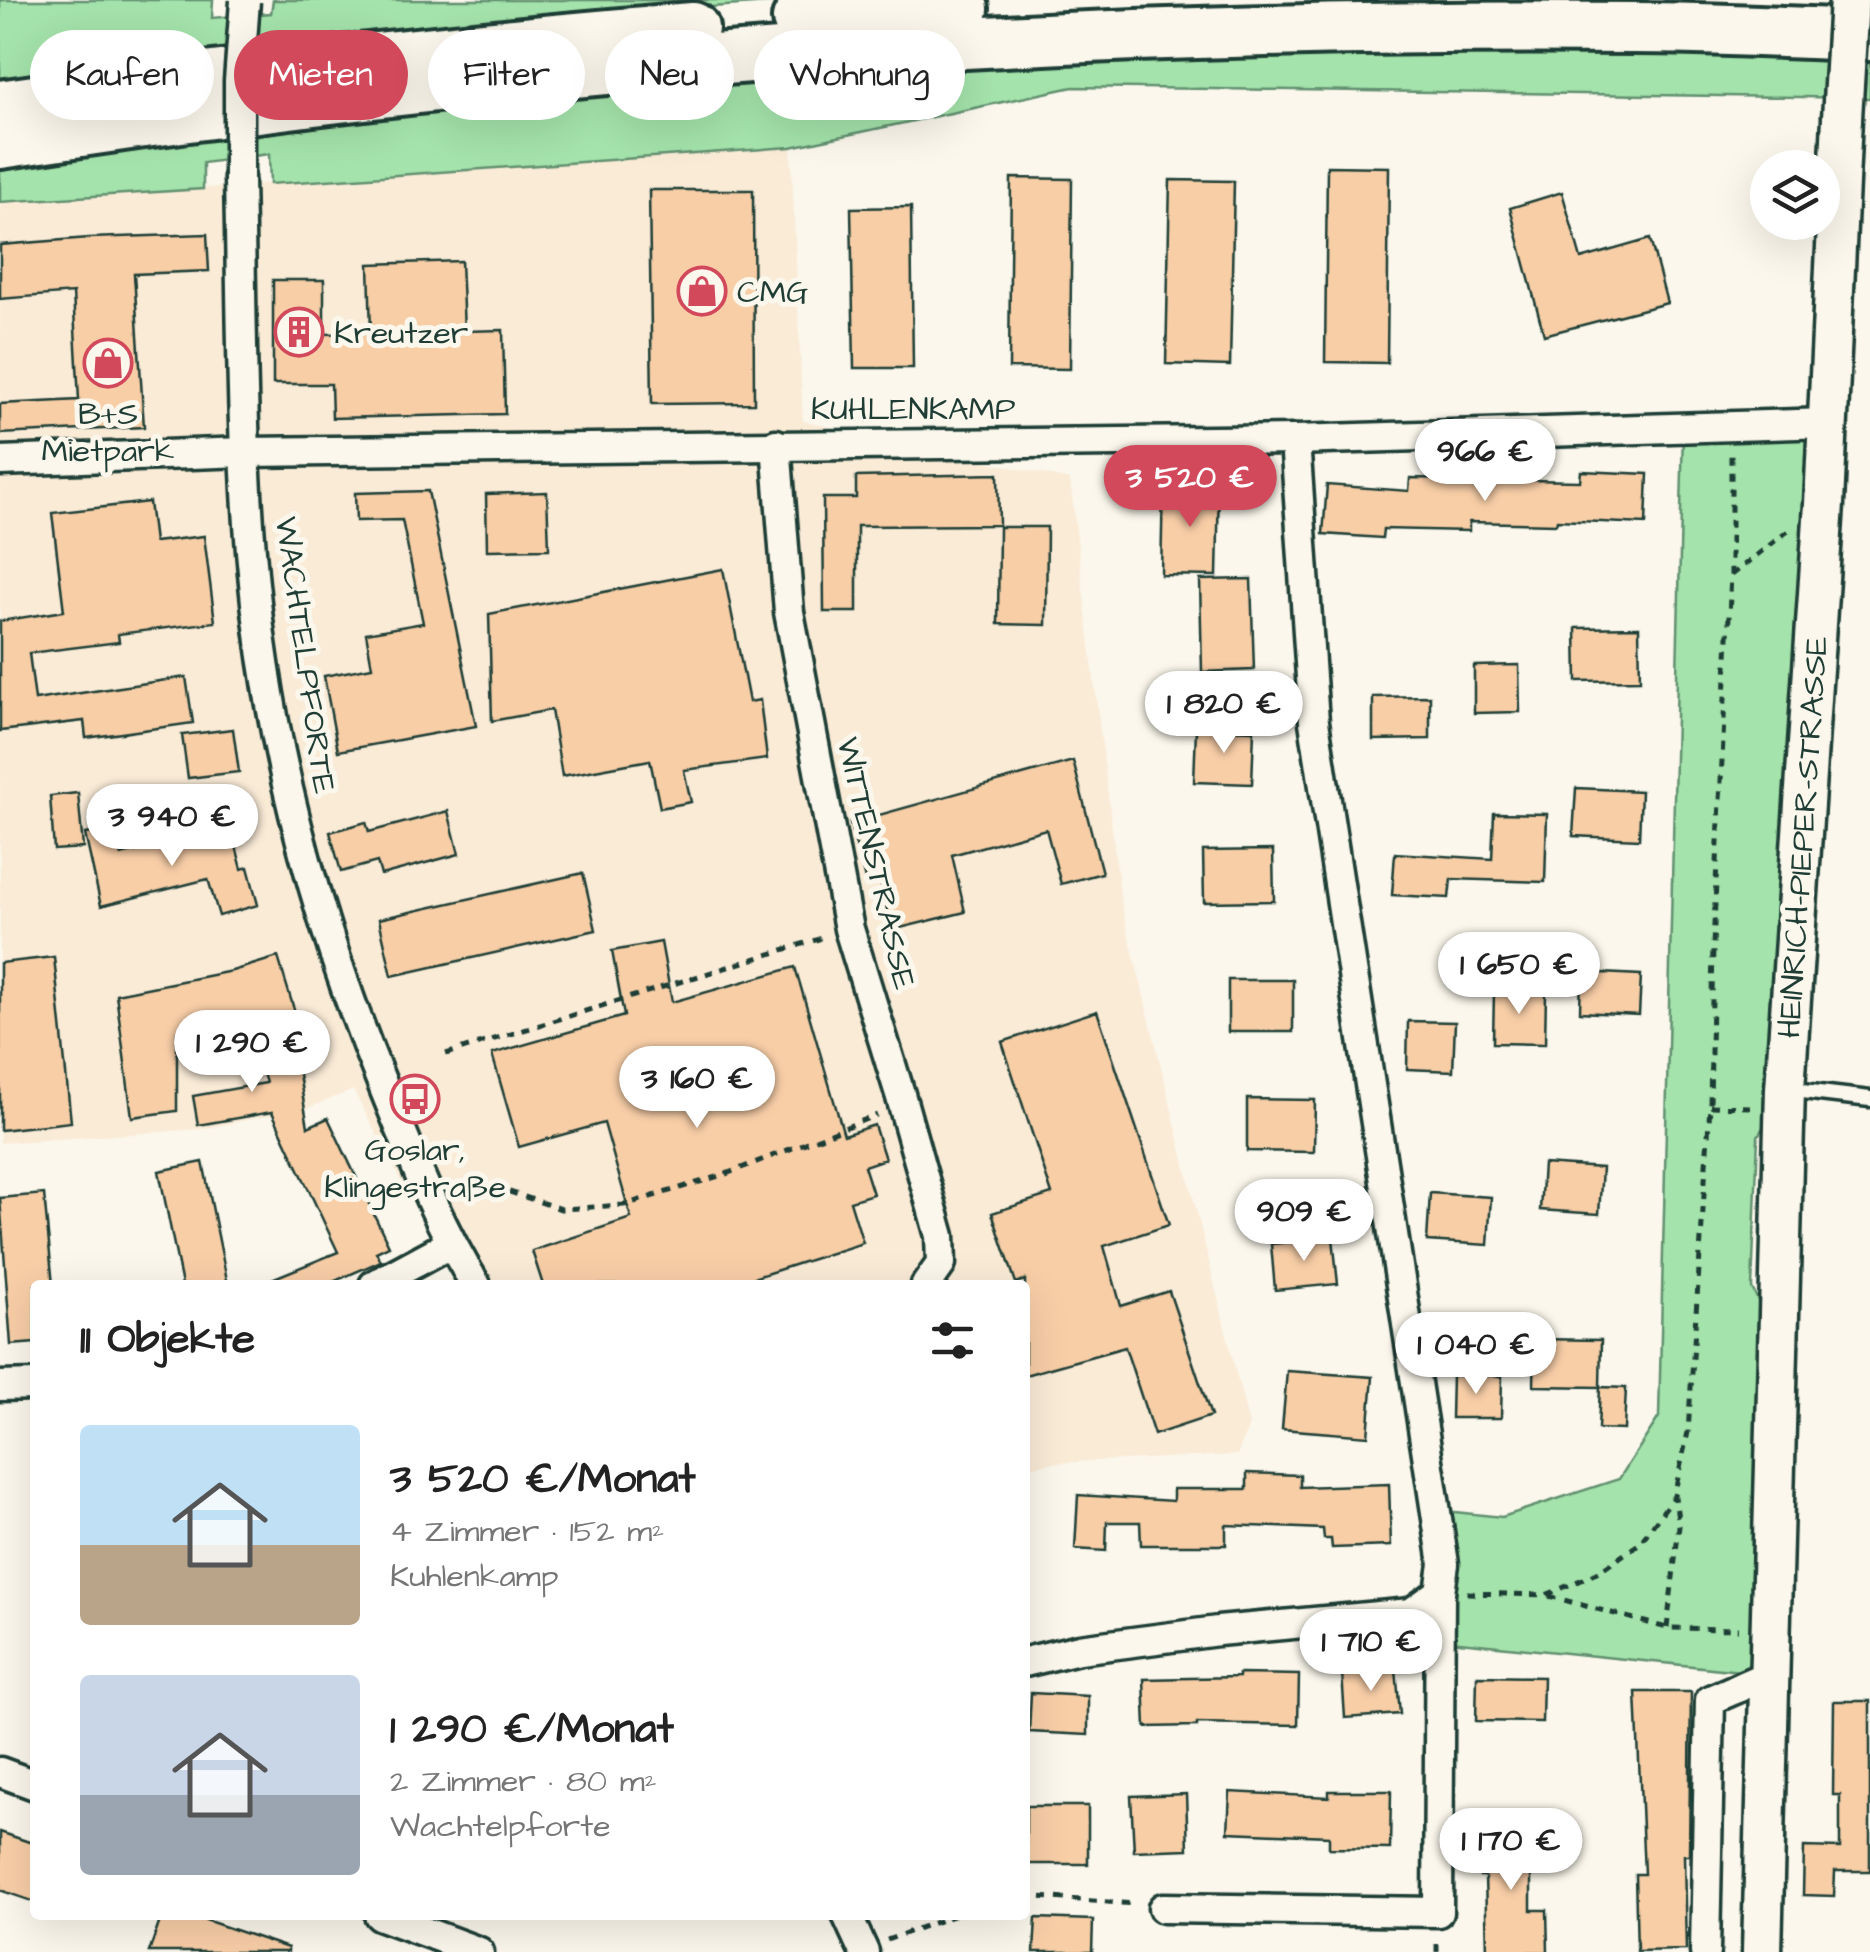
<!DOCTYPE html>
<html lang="de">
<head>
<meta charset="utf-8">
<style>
  body { margin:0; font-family:"Architects Daughter",sans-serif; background:#f6f6f6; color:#222; height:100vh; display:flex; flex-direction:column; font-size:38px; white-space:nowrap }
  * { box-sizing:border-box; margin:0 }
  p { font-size:32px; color:#767676 }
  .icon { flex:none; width:55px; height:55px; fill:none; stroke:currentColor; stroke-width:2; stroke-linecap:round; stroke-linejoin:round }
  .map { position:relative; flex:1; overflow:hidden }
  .panel { position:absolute; left:30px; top:1280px; width:1000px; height:640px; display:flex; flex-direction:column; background:#fff; border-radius:10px; box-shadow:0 10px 40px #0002 }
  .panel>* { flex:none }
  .guide { position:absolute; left:30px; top:30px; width:1000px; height:90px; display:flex; gap:20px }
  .fabs { position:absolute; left:1750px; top:150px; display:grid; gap:20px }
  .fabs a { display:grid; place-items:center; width:90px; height:90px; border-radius:50%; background:#fff; box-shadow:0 10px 40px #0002; font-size:50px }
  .price { position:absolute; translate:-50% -85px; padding:0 22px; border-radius:35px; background:#fff; color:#222; font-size:32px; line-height:65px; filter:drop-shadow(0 2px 5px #0008) }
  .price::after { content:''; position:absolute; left:50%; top:60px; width:30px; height:22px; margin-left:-15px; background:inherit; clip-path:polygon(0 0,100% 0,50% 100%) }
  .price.active { background:#d1495b; color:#fff }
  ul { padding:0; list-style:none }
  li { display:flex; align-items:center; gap:30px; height:250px; padding:0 50px }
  li span { display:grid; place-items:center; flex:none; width:280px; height:200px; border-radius:10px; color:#555 }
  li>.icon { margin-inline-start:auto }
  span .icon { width:120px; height:120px; fill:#fffc; stroke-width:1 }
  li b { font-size:42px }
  h2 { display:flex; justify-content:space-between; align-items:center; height:120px; padding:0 50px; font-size:42px }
  .tag { padding:0 35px; border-radius:45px; background:#fff; box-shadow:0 10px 40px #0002; font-size:35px; line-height:90px }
  .tag.active { background:#d1495b; color:#fff }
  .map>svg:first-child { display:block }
  .built { fill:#faebd7 }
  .green { fill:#a4e3ab; stroke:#629070; stroke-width:2.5 }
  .building { fill:#f8cea7; stroke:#1f3d34; stroke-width:2.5 }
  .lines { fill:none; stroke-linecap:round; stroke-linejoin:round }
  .lane-casing { stroke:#1f3d34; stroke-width:21 }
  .street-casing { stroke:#1f3d34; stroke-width:35 }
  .secondary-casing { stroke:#1f3d34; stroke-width:45 }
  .highway-casing { stroke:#1f3d34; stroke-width:58 }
  .path { stroke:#1f3d34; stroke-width:5; stroke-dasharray:8 8; stroke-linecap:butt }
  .lane { stroke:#fbf7ec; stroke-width:14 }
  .street { stroke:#fbf7ec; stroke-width:28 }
  .secondary { stroke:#fbf7ec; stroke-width:38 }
  .highway { stroke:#fbf7ec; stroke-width:50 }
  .street-bridge-casing { stroke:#1f3d34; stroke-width:35; stroke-linecap:butt }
  .secondary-bridge-casing { stroke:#1f3d34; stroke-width:45; stroke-linecap:butt }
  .street-bridge { stroke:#fbf7ec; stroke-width:28 }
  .secondary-bridge { stroke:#fbf7ec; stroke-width:38 }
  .labels { text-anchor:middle; stroke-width:10; stroke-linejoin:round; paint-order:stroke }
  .poi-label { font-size:32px; fill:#1f3d34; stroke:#fbf7ec; text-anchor:start }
  .street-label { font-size:32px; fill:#1f3d34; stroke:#fbf7ec }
</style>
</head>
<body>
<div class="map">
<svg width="1870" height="1952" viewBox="0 0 1870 1952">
  <rect width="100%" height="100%" fill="#fbf7ec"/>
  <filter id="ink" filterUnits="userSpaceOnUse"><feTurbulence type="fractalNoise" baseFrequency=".01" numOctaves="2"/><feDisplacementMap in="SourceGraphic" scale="20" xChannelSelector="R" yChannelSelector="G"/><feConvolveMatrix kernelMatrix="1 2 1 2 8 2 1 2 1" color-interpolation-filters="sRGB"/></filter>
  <g filter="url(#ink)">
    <!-- built -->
    <path class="built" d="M791 147 803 421 1070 480 1121 903 1249 1425 1237 1455 1052 1463 1025 1468V1285H456L353 1090 308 1108 202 1129 0 1143V202Z"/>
    <!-- green -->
    <g class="green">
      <path d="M0 0H213L212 18 271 13 273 0H811L571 17 0 85Z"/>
      <path d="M1540 47 1870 63V98L1073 87 791 147 270 184 269 154 203 163V189L0 202V161L622 84 1113 49Z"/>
      <path d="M1827 423 1785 1089 1758 1136 1752 1288 1778 1343 1770 1674 1440 1640 1435 1510 1502 1517 1619 1479 1659 1417 1683 429Z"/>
    </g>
    <!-- building -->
    <g class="building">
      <path d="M1327 166 1389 167 1387 363 1325 362Z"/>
      <path d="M1011 178 1072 179 1070 369 1009 368Z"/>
      <path d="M1170 180 1234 181 1230 366 1166 364Z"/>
      <path d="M649 190H753L754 403 652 404Z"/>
      <path d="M1562 192 1581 259 1650 239 1667 303 1544 335 1510 208Z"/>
      <path d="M911 207 913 368H854L851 208Z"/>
      <path d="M207 234 209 271 134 274 144 427 0 434V404L79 400 73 293 0 299V245L89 238Z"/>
      <path d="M461 261 464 331 503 330 505 414 332 418 331 384H273V280H324V334L371 333 369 264Z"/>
      <path d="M1581 471 1648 474 1646 524 1557 520 1556 524 1469 522V531L1383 529 1382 538 1323 534 1327 485 1409 491 1410 478 1580 481Z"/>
      <path d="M998 474 999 525 857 526V612H824L823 498H856V477Z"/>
      <path d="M1163 485 1219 486 1217 576 1161 575Z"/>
      <path d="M428 491 476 726 338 751 324 676 372 667 366 633 423 623 402 520 356 521 355 493Z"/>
      <path d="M547 492 549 549 487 550 486 494Z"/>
      <path d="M149 502 154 542 204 536 215 622 118 634 119 642 29 653 35 700 186 677 193 723 86 738 84 721 0 731V621L64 611 52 513Z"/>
      <path d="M999 527H1047L1046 625 998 624Z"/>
      <path d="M723 569 749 702 760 700 767 759 684 770 691 802 660 808 650 760 562 776 551 710 492 721 489 614Z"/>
      <path d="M1251 579 1254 670 1202 672 1200 580Z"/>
      <path d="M1639 627 1640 680 1577 681 1576 628Z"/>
      <path d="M1519 665 1520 712 1474 713V666Z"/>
      <path d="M1430 696V739L1373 740V697Z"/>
      <path d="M1196 728 1254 730 1252 784 1194 782Z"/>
      <path d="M233 729 239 772 188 778 182 735Z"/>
      <path d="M1073 761 1102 873 1061 884 1046 829 952 855 965 912 892 930 879 876 865 879 850 823Z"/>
      <path d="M1576 788 1641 791 1639 839 1573 836Z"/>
      <path d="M78 793 83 848 54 850 50 796Z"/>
      <path d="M448 811 459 854 381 875 377 862 341 872 330 832 366 822 369 832Z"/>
      <path d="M1494 813 1547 814 1545 882 1451 879 1449 898 1392 895 1395 853 1492 859Z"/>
      <path d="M231 827 242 869 248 867 258 905 219 916 208 879 101 906 85 834 117 829 121 855Z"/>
      <path d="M1273 850 1274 901 1204 902 1203 851Z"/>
      <path d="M583 873 596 930 392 976 379 919Z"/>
      <path d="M661 942 672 1002 795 967 844 1135 874 1125 885 1159 864 1166 873 1194 850 1201 863 1243 731 1285H543L532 1251 631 1218 604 1123 519 1147 492 1054 624 1016 612 951Z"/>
      <path d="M54 957 71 1122 0 1130V963Z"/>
      <path d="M278 957 304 1042 294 1045 308 1127 328 1118 389 1246 376 1252 381 1261 326 1285H257L338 1252 272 1112 198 1125 193 1096 266 1083 245 1015 177 1031V1111L132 1117 116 994 232 971Z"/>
      <path d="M1581 972 1641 975 1639 1015 1580 1012Z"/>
      <rect x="1228" y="980" width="65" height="52"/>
      <path d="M1494 990 1546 992 1545 1044 1493 1043Z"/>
      <path d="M1097 1011 1169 1225 1104 1246 1121 1306 1169 1291 1211 1416 1154 1435 1125 1347 1025 1375V1280L1016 1283 992 1213 1052 1194 1002 1042Z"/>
      <path d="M1408 1021 1455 1022 1453 1071 1407 1069Z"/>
      <path d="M1247 1099 1315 1100 1314 1152 1247 1151Z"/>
      <path d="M203 1162 228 1285H182L159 1171Z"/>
      <path d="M1543 1164 1602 1168 1599 1214 1540 1210Z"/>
      <path d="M1430 1193 1491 1197 1488 1245 1427 1241Z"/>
      <path d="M44 1194 53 1285H35V1343L11 1345 0 1198Z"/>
      <path d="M1333 1238 1338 1284 1275 1290 1271 1244Z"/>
      <path d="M1535 1339 1601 1340 1600 1387 1534 1386Z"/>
      <path d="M1287 1371 1373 1377 1368 1436 1282 1429Z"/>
      <path d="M1452 1375 1502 1376 1501 1418H1451Z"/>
      <path d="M1600 1387 1626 1388 1624 1430 1598 1429Z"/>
      <path d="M1247 1473 1300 1475V1487L1389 1484 1391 1546 1332 1548 1331 1539H1324L1323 1529 1226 1525V1545H1141L1140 1522H1107L1106 1551 1075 1549 1078 1495 1173 1501V1489H1247Z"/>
      <path d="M1396 1669 1400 1714 1345 1718 1342 1673Z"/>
      <path d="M1239 1674 1299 1675 1298 1725 1197 1723V1726L1146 1727 1144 1679 1239 1677Z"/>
      <path d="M1477 1676 1543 1677 1542 1722 1476 1721Z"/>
      <path d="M1636 1692H1691L1689 1855H1684L1686 1950 1637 1951 1635 1874H1644Z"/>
      <path d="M1031 1693 1088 1696V1735L1029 1732Z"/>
      <path d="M1834 1701H1870V1871H1835L1834 1896 1803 1895 1804 1847 1840 1848V1795H1833Z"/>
      <path d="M1329 1791H1391L1390 1849 1329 1848V1836L1228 1832 1230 1792 1329 1797Z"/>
      <path d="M1186 1794 1188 1849 1134 1851 1131 1796Z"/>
      <rect x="1026" y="1806" width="62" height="58"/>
      <path d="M1480 1829H1531V1910H1547L1548 1952H1487L1485 1876H1480Z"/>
      <path d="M0 1832 35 1844V1902L0 1890Z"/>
      <path d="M162 1915H191L288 1948V1952H149Z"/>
      <path d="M1036 1918 1093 1920 1092 1952H1034Z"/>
    </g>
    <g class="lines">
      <!-- lane casing -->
      <g class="lane-casing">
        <path id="lane" d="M1786 1089 1870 1099"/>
      </g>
      <!-- street casing -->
      <g class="street-casing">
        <g id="street">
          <path d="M239 180C242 303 241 428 251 551 266 738 315 921 386 1093 413 1159 438 1225 476 1285"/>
          <path d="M776 444 789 612 849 929 900 1094 940 1236 941 1264 926 1285"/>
          <path d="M0 461 245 452 1295 440 1827 423"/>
          <path d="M374 1285 450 1244"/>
          <path d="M0 1386 35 1385"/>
          <path d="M1025 1662 1079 1649 1218 1631 1411 1613 1440 1592 1444 1564 1314 722 1295 440"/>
          <path d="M0 1772 35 1785"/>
          <path d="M1163 1908 1438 1912 1440 1592"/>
          <path d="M379 1915 479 1952"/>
          <path d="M847 1915 864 1952"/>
          <path d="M1705 1952 1710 1700 1770 1674"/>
        </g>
      </g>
      <!-- secondary casing -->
      <g class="secondary-casing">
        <path id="secondary" d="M1762 1952 1785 1089 1824 504 1842 118"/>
      </g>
      <!-- highway casing -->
      <g class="highway-casing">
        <g id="highway">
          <path d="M798 19 963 9"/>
          <path d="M0 106C230 72 461 47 693 28"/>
          <path d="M0 143C540 60 1088 23 1634 28 1713 28 1792 33 1870 35"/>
        </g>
      </g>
      <!-- path -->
      <g class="path">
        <path d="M1731 575 1788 531"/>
        <path d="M446 1054 822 938"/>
        <path d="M1710 1106 1752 1107"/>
        <path d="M494 1187 561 1209 624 1205 726 1174 877 1115"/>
        <path d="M1467 1593 1546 1595 1599 1572 1640 1543 1674 1496 1688 1432 1710 1106 1713 945 1731 575V455"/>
        <path d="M1549 1596 1667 1628 1738 1629"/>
        <path d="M1667 1628 1679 1526 1675 1497"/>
        <path d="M1025 1896 1135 1904"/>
        <path d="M887 1940 955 1915"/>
        <path d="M1437 1952V1940"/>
      </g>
      <!-- lane -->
      <use href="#lane" class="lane"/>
      <!-- street -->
      <use href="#street" class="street"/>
      <!-- secondary -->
      <use href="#secondary" class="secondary"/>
      <!-- highway -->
      <use href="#highway" class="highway"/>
      <!-- street-bridge casing -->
      <g class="street-bridge-casing">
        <path id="street-bridge" d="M239 180V81L245 1"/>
      </g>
      <!-- secondary-bridge casing -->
      <g class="secondary-bridge-casing">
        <path id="secondary-bridge" d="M1842 118 1849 0"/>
      </g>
      <!-- street-bridge -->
      <use href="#street-bridge" class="street-bridge"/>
      <!-- secondary-bridge -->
      <use href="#secondary-bridge" class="secondary-bridge"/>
    </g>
  </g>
  <!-- icons -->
  <defs>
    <g id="shop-ring" transform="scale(2.5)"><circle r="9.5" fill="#fbf7ec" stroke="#d1495b" stroke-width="1.5"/><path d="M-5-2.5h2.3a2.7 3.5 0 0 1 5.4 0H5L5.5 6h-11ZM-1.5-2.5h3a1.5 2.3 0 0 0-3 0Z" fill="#d1495b"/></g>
    <g id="building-ring" transform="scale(2.5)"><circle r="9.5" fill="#fbf7ec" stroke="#d1495b" stroke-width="1.5"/><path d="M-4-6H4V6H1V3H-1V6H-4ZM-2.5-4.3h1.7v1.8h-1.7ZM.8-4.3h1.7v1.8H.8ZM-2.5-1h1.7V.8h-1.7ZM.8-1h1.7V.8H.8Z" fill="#d1495b"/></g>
    <g id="bus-ring" transform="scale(2.5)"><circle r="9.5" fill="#fbf7ec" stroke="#d1495b" stroke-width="1.5"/><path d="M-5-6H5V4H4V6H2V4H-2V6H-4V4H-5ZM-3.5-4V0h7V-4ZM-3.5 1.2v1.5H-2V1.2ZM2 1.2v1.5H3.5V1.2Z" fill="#d1495b"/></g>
  </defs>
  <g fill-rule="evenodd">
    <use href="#shop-ring" x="702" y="291"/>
    <use href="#building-ring" x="299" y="332"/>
    <use href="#shop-ring" x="108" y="363"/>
    <use href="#bus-ring" x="415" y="1099"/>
  </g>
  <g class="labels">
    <!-- poi labels -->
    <g class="poi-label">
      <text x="737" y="302">CMG</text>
      <text x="334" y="343">Kreutzer</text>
      <text x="108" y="424" text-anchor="middle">B+S<tspan x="108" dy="37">Mietpark</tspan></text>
      <text x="415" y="1160" text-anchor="middle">Goslar,<tspan x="415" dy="37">Klingestraße</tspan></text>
    </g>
    <!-- street labels -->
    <g class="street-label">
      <text x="913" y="419">KUHLENKAMP</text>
      <text transform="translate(306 655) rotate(82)" y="11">WACHTELPFORTE</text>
      <text transform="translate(1802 837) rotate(-86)" y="11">HEINRICH-PIEPER-STRASSE</text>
      <text transform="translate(877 863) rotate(77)" y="11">WITTENSTRASSE</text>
    </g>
  </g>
</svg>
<div class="fabs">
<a><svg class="icon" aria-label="layers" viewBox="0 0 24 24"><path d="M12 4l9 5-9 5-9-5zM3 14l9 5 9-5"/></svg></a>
</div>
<b class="price" style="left:1485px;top:504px">966 €</b>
<b class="price active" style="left:1190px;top:530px">3 520 €</b>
<b class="price" style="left:1224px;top:756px">1 820 €</b>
<b class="price" style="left:172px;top:869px">3 940 €</b>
<b class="price" style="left:1519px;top:1017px">1 650 €</b>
<b class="price" style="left:252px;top:1095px">1 290 €</b>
<b class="price" style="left:697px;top:1131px">3 160 €</b>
<b class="price" style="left:1304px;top:1264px">909 €</b>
<b class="price" style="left:1476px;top:1397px">1 040 €</b>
<b class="price" style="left:1371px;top:1694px">1 710 €</b>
<b class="price" style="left:1511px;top:1893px">1 170 €</b>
<div class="guide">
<a class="tag">Kaufen</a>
<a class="tag active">Mieten</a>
<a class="tag">Filter</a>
<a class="tag">Neu</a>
<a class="tag">Wohnung</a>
</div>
<section class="panel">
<h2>11 Objekte<svg class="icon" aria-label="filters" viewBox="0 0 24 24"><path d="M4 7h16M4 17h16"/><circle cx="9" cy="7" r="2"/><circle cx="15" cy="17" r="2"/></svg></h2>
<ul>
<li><span style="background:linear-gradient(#bfe0f5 60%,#b9a48a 0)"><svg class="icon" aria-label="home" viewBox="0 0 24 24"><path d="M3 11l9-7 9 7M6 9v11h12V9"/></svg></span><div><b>3 520 €/Monat</b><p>4 Zimmer · 152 m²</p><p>Kuhlenkamp</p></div></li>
<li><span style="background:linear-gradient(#c9d6e8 60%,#9aa5b1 0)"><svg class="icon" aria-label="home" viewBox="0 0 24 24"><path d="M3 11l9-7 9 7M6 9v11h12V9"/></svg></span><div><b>1 290 €/Monat</b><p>2 Zimmer · 80 m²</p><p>Wachtelpforte</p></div></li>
</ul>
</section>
</div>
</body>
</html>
